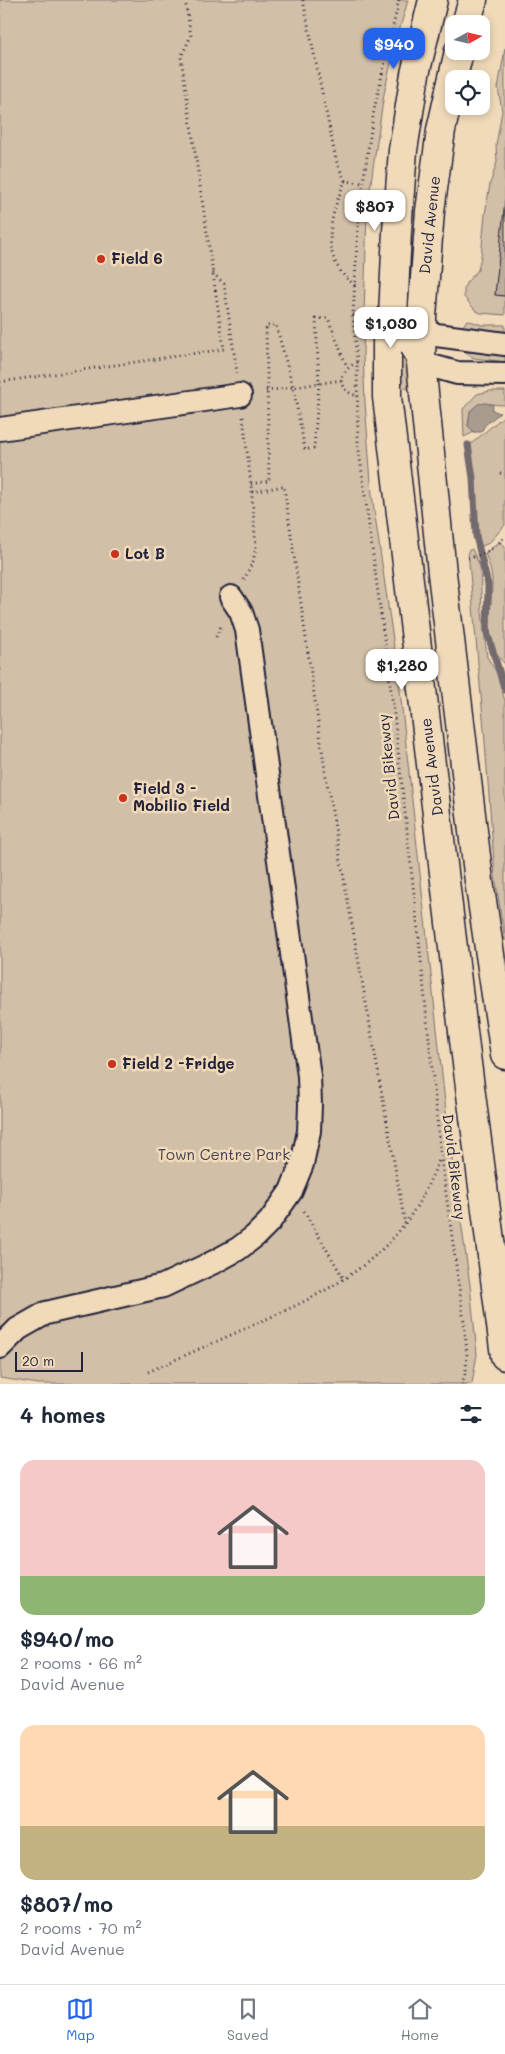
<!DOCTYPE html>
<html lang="en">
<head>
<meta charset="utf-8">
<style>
  body { margin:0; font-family:Mali,sans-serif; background:#f2f2f3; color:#1f2937; height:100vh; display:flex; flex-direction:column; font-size:19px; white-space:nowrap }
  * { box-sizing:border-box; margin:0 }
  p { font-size:16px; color:#747a83 }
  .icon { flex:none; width:28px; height:28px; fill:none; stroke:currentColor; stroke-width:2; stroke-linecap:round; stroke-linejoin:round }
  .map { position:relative; height:1384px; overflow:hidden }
  .sheet { display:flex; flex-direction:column; background:#fff; flex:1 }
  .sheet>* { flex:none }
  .needle { width:32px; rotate:82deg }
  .fabs { position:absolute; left:445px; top:15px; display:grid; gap:10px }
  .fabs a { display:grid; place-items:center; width:45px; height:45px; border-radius:10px; background:#fff; box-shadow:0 2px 8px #0003; font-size:25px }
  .scale { position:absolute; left:15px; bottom:12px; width:68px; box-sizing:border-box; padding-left:5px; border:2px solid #22223b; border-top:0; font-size:14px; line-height:18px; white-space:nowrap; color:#22223b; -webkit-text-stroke:4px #f0dab9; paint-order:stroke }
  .price { position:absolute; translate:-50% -42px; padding:0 11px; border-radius:10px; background:#fff; color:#222; font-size:16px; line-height:32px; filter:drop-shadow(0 1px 2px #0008) }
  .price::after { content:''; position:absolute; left:50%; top:30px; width:15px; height:11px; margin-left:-8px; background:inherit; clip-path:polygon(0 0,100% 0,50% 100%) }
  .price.current { background:#2563eb; color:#fff }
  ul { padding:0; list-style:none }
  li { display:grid; align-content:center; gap:10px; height:265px; padding:0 20px }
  li span { display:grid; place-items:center; height:155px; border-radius:15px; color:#555 }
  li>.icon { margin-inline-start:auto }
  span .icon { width:90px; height:90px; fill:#fffc; stroke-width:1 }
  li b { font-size:21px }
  h2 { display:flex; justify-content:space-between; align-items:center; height:60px; padding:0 20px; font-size:21px }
  .dock { display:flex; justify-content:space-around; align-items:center; height:70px; border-top:1px solid #e0e1e3; background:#fff; font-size:14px; color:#747a83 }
  .dock a { display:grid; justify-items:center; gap:2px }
  .dock .current { color:#2563eb }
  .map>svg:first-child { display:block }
  .green { fill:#d2bfa7; stroke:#7a7071 }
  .water { fill:#a99b8e; stroke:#736b6d }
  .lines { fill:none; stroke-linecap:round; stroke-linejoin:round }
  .stream { stroke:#736b6d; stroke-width:7 }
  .building { fill:#bdac9a; stroke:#22223b }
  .minor-casing { stroke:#22223b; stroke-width:26 }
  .major-casing { stroke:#22223b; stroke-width:31 }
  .path { stroke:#22223b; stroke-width:3; stroke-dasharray:1 4; stroke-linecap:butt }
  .minor { stroke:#f0dab9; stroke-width:22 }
  .major { stroke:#f0dab9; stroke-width:28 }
  .poi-dot { fill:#c8321e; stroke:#f0dab9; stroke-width:2 }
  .labels { text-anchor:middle; stroke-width:5; stroke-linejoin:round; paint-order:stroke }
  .street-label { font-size:15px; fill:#22223b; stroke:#f0dab9 }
  .poi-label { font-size:15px; font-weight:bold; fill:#22223b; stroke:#f0dab9; text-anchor:start }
  .park-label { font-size:15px; fill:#454151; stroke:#f0dab9 }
</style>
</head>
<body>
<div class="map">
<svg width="505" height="1384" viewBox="0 0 505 1384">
  <rect width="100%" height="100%" fill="#f0dab9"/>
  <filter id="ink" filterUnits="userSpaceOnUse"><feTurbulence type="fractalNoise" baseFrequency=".02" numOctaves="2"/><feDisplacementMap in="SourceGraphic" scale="10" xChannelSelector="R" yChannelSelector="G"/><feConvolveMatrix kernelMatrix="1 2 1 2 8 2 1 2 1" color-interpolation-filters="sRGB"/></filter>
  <g filter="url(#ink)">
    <!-- green -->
    <g class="green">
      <path d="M0 0H408L393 53 384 94 367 209 363 353 365 403 372 495 399 681 448 1130 470 1285 477 1354 472 1384H39L0 1378Z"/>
      <path d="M505 48V215L495 295 505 296V315L480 313 475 310 464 297V290L466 283 478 270 481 256 485 214 490 184 497 162 496 145 502 111 498 88Z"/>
      <path d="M467 320 482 325H505V332L477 331 463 326Z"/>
      <path d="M403 344 416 387 401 389 400 345Z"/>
      <path d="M464 352 505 354V362L474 358Z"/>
      <path d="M490 391H505V405C488 405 483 399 470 411L468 426 474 432 464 437 463 409 477 394Z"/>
      <path d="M505 415V525L489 543 480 547 471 444Z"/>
      <path d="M501 541 505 547V664C481 642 493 607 492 579 491 569 488 561 485 553Z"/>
      <path d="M472 549 480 567 482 612 487 657 496 671 505 701V941L495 876 484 729 468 551Z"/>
    </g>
    <!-- water -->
    <path class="water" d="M486 403 493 405 492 410 500 413 485 425 481 432H474L468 426 470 411 478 404Z"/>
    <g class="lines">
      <!-- stream -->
      <path class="stream" d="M468 445 473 478 476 536 488 585 487 632 505 690"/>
    </g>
    <!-- building -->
    <path class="building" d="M505 200V296L495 295Z"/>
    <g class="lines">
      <!-- minor casing -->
      <g class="minor-casing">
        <g id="minor">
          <path d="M393 316 421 363 457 373 505 374"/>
          <path d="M421 333 505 344"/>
          <path d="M0 429 240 395"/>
          <path d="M0 1347 18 1329 46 1313 163 1286 216 1261 238 1249 255 1236 270 1221 291 1191 302 1164 309 1131 310 1105 309 1076 247 630 241 612 231 597"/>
        </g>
      </g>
      <!-- major casing -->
      <g class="major-casing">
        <g id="major">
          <path d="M433 0 415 74 403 150 397 231 393 316 387 332V397L465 1048 505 1356"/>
          <path d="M466 24 473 0"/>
          <path d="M459 51 441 130 430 211 422 317 421 363 442 573 479 881 505 1055"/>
        </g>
      </g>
      <!-- path -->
      <g class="path">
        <path d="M303 0 336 160 345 181C329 218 318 259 356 286"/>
        <path d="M399 0 374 110 359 209 353 315 357 362 358 443 393 705 418 930 441 1158 464 1322 467 1353 466 1370 462 1384"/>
        <path d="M345 181 362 183"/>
        <path d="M213 273 224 284 237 373"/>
        <path d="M353 315H366"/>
        <path d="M357 362C337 373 335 391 359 396"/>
        <path d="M0 382 224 349 181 57 191 36 185 0"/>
        <path d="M266 391 342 380"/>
        <path d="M243 417 251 484 256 548 253 561 244 580"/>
        <path d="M500 473 505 474"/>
        <path d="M251 484 269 481 266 326 276 325 293 387 305 450 314 448 319 383 316 319 328 318 347 367"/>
        <path d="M252 492 284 486 326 777 405 1224"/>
        <path d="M468 558C481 556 499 547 505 535"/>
        <path d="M216 637 221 626"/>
        <path d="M304 1211 344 1279"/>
        <path d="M148 1372C183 1356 218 1341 253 1325 311 1299 367 1275 406 1222 421 1202 430 1181 440 1158"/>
      </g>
      <!-- minor -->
      <use href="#minor" class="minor"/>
      <!-- major -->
      <use href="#major" class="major"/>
    </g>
  </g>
  <!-- markers -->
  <g class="poi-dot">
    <circle cx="101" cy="259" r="5"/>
    <circle cx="115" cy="554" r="5"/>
    <circle cx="123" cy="798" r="5"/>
    <circle cx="112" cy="1064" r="5"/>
  </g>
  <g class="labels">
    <!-- street labels -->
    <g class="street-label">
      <text transform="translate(430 225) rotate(-84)" y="5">David Avenue</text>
      <text transform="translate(389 767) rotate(-96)" y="5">David Bikeway</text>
      <text transform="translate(432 767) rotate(-97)" y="5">David Avenue</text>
      <text transform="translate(454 1167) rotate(83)" y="5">David Bikeway</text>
    </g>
    <!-- poi labels -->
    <g class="poi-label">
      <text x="111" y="264">Field 6</text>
      <text x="125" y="559">Lot B</text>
      <text x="133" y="794">Field 3 -<tspan x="133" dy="17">Mobilio Field</tspan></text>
      <text x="122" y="1069">Field 2 -Fridge</text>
    </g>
    <!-- park labels -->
    <g class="park-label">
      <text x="224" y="1160">Town Centre Park</text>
    </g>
  </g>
</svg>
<div class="fabs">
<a><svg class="needle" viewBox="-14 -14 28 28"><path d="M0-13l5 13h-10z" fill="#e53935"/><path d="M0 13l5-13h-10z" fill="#747a83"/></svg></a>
<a><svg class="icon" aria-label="locate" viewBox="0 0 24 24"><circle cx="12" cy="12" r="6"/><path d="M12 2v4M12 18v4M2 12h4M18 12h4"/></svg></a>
</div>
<div class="scale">20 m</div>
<b class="price current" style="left:394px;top:70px">$940</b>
<b class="price" style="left:375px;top:232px">$807</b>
<b class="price" style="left:391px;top:349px">$1,030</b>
<b class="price" style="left:402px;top:691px">$1,280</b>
</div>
<section class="sheet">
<h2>4 homes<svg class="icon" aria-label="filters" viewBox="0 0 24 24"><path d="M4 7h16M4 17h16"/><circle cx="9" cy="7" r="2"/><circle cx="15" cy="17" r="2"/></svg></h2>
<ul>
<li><span style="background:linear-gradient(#f6c9c9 75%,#8fb573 0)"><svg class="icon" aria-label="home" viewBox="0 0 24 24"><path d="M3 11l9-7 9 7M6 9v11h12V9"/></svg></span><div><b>$940/mo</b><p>2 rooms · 66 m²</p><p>David Avenue</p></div></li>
<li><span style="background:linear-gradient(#ffd9b3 65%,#c2b280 0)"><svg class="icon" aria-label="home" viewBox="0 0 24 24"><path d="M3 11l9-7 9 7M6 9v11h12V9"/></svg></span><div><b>$807/mo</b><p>2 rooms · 70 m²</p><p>David Avenue</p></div></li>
</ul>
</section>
<nav class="dock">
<a class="current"><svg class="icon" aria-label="map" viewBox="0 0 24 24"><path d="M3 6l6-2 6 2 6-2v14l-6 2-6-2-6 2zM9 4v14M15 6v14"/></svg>Map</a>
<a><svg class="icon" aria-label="saved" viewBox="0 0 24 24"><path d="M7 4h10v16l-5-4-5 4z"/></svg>Saved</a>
<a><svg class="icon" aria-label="home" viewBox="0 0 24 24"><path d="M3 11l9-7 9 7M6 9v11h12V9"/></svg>Home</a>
</nav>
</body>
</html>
